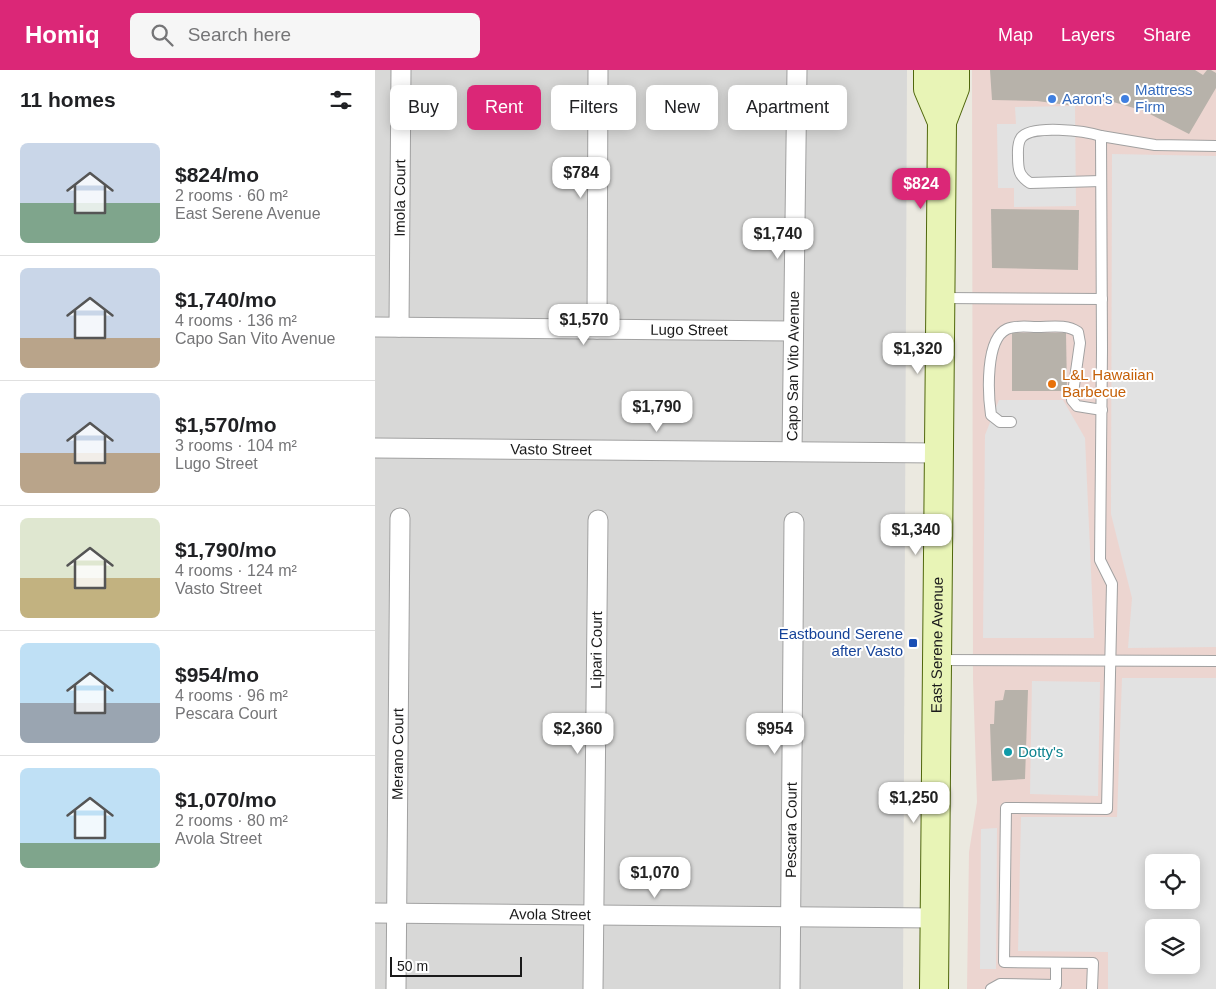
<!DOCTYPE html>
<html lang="en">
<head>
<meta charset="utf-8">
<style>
  body { margin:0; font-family:Arial,sans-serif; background:#f6f6f6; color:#202124; height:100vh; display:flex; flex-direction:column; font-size:19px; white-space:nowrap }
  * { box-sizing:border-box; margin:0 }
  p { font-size:16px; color:#757577 }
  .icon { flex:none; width:28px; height:28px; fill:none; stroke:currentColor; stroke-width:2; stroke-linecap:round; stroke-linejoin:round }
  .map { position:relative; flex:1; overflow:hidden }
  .sheet { display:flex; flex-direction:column; background:#fff; width:375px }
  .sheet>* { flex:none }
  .guide { position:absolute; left:15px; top:15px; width:475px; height:45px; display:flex; gap:10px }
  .fabs { position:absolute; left:770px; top:784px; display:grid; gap:10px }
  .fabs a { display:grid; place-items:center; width:55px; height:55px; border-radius:8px; background:#fff; box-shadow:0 2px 12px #0003; font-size:25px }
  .scale { position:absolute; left:15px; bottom:12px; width:132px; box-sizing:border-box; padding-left:5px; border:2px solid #1a1a1a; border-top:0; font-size:14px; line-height:18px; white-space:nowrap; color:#1a1a1a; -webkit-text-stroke:4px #fff; paint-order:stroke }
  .price { position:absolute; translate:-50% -42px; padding:0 11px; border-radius:10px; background:#fff; color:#222; font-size:16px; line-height:32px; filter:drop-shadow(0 1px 2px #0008) }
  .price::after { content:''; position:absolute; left:50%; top:30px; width:15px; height:11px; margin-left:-8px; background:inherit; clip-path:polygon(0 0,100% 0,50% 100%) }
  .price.current { background:#db2777; color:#fff }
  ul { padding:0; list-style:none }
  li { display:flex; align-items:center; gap:15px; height:125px; padding:0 20px }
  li+li { border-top:1px solid #e0e0e0 }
  li span { display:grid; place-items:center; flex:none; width:140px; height:100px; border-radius:8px; color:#555 }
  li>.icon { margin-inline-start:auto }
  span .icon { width:60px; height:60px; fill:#fffc; stroke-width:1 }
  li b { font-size:21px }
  h2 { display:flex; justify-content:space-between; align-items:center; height:60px; padding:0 20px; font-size:21px }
  .chip { padding:0 18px; border-radius:8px; background:#fff; box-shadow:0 2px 12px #0003; font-size:18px; line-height:45px }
  .chip.current { background:#db2777; color:#fff }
  header { display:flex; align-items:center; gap:30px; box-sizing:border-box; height:70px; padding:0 25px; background:#db2777; color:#fff }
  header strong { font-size:24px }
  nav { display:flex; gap:28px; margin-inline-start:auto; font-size:18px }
  .search { width:350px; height:45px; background:#f6f6f6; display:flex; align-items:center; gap:12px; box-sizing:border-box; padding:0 18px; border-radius:8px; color:#757577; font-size:19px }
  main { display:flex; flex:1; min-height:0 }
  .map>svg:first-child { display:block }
  .residential { fill:#d8d8d7 }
  .commercial { fill:#ecd5d0; fill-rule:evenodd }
  .parking { fill:#e2e2e2; fill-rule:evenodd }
  .building { fill:#b7b2aa }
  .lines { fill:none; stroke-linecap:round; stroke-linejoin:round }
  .lane-casing { stroke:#a1a1a1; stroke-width:12 }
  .street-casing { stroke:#a1a1a1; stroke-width:21 }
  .secondary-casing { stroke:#50670c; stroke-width:30 }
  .lane { stroke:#fff; stroke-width:10 }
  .street { stroke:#fff; stroke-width:19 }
  .secondary { stroke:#e8f4b6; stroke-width:28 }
  .shop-dot { fill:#3f7fe0; stroke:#fff; stroke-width:2 }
  .food-dot { fill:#e8710a; stroke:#fff; stroke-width:2 }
  .transit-dot { fill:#1a4fb4; stroke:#fff; stroke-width:2 }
  .culture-dot { fill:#0f9aa8; stroke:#fff; stroke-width:2 }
  .labels { text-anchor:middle; stroke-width:4; stroke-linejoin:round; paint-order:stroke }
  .shop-label { font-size:15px; fill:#366cbe; stroke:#fff; text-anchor:start }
  .street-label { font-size:15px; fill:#1a1a1a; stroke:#fff }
  .food-label { font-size:15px; fill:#c56008; stroke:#fff; text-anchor:start }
  .transit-label { font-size:15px; fill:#164399; stroke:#fff; text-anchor:end }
  .culture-label { font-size:15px; fill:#0d838f; stroke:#fff; text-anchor:start }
</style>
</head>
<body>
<header>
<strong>Homiq</strong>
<div class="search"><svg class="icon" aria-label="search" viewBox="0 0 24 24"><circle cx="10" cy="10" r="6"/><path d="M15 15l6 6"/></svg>Search here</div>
<nav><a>Map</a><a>Layers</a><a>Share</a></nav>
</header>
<main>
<section class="sheet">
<h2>11 homes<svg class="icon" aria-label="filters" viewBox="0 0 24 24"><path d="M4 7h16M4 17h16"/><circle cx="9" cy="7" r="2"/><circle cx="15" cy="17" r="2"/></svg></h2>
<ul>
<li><span style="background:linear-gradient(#c9d6e8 60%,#7fa58c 0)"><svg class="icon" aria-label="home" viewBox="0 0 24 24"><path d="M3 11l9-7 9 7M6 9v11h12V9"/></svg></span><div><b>$824/mo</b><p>2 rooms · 60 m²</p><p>East Serene Avenue</p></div></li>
<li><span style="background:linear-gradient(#c9d6e8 70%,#b9a48a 0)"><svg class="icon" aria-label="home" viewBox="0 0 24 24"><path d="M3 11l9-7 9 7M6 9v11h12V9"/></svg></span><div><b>$1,740/mo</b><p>4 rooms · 136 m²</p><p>Capo San Vito Avenue</p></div></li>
<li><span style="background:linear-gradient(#c9d6e8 60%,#b9a48a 0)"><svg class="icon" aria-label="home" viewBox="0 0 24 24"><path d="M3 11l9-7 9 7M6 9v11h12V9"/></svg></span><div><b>$1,570/mo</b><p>3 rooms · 104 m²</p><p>Lugo Street</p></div></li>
<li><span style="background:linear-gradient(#dfe7d0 60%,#c2b280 0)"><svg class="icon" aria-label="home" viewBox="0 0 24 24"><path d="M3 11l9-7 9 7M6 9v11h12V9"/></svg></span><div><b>$1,790/mo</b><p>4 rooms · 124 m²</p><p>Vasto Street</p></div></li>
<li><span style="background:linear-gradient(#bfe0f5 60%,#9aa5b1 0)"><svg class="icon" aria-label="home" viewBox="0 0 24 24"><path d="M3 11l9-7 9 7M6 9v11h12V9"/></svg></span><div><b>$954/mo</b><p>4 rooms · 96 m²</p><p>Pescara Court</p></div></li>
<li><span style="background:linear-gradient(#bfe0f5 75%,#7fa58c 0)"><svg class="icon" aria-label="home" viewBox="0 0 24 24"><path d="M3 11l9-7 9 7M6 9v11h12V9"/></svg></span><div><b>$1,070/mo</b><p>2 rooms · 80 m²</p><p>Avola Street</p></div></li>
</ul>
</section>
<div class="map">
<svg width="841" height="919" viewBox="0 0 841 919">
  <rect width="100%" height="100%" fill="#ebe9e0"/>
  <!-- residential -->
  <path class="residential" d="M0 0H532L528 919H0Z"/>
  <!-- commercial -->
  <path class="commercial" d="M597 0H841V919H592L594 782 602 732 598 609ZM779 792H816V830H779ZM779 858H816V895H779Z"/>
  <!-- parking -->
  <g class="parking">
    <path d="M700 36 701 136 639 137V118H623L622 54H641L640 37Z"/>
    <path d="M737 84 841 86V577L753 578 757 528 736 444Z"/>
    <path d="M624 330H688L710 368 719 568H608L610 365Z"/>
    <path d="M747 608H841V919H733V882L643 881 646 747H742ZM779 792H816V830H779ZM779 858H816V895H779Z"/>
    <path d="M657 611 725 612 723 726 655 724Z"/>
    <path d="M622 758 621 899H605L606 759Z"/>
  </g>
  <!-- building -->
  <g class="building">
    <path d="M615 0H820L828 5 832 0H836L841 3V18L814 64 769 41 735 31 700 36 662 31 617 30Z"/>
    <path d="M616 139 704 140 703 200 617 198Z"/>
    <path d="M637 263H691L692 321H637Z"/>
    <path d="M630 620H653L650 709 617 711 615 654H619L620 631 628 630Z"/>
  </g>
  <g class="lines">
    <!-- lane casing -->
    <g class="lane-casing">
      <g id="lane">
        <path d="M726 66C711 61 656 54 646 68 642 74 643 81 643 87 643 100 644 106 655 113L726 111"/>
        <path d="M568 228 727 229"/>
        <path d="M636 352H625L616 345C613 324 610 269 632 259 641 255 653 257 662 257 676 257 691 254 703 262L705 273 697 330 702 336 727 340"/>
        <path d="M562 590 841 591"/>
        <path d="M616 919 625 914 681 915V893"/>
        <path d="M717 919 718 893 629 892 631 738 732 739 737 514 725 490 727 279 726 66 780 75 841 76"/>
      </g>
    </g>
    <!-- street casing -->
    <g class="street-casing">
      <g id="street">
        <path id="s1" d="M0 257 418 261"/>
        <path id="s2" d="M24 257 26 0"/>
        <path d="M222 259 223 0"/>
        <path id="s3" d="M0 378 563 383"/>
        <path id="s4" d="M417 381 422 0"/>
        <path id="s5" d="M0 843 559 848"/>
        <path id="s6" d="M21 919 25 448"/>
        <path id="s7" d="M218 919 223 450"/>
        <path id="s8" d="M415 919 419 452"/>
      </g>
    </g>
    <!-- secondary casing -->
    <g class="secondary-casing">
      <g id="secondary">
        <path d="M553 0V19L567 52"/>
        <path id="s9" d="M559 919 567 52 580 18V0"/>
      </g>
    </g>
    <!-- lane -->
    <use href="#lane" class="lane"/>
    <!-- street -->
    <use href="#street" class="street"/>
    <!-- secondary -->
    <use href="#secondary" class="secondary"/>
  </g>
  <!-- markers -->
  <g class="shop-dot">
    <circle cx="677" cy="29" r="5"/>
    <circle cx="750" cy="29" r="5"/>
  </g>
  <circle class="food-dot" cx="677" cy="314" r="5"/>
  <rect class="transit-dot" x="533" y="568" width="10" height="10" rx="2.5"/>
  <circle class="culture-dot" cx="633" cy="682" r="5"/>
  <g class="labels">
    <!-- shop labels -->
    <g class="shop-label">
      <text x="760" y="25">Mattress<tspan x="760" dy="17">Firm</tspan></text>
      <text x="687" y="34">Aaron's</text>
    </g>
    <!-- street labels -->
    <g class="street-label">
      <text dy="5" stroke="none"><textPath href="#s2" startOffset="129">Imola Court</textPath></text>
      <text dy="5" stroke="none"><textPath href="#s1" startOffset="314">Lugo Street</textPath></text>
      <text dy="5" stroke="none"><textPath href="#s4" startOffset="85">Capo San Vito Avenue</textPath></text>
      <text dy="5" stroke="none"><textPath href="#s3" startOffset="176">Vasto Street</textPath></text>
      <text dy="5" stroke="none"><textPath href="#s9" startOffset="344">East Serene Avenue</textPath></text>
      <text dy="5" stroke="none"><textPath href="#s7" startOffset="339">Lipari Court</textPath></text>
      <text dy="5" stroke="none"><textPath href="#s6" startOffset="235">Merano Court</textPath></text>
      <text dy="5" stroke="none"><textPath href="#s8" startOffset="159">Pescara Court</textPath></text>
      <text dy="5" stroke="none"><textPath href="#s5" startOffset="175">Avola Street</textPath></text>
    </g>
    <!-- food labels -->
    <g class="food-label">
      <text x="687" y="310">L&amp;L Hawaiian<tspan x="687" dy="17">Barbecue</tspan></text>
    </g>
    <!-- transit labels -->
    <g class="transit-label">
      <text x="528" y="569">Eastbound Serene<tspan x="528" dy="17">after Vasto</tspan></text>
    </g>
    <!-- culture labels -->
    <g class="culture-label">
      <text x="643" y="687">Dotty's</text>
    </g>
  </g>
</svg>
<div class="fabs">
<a><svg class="icon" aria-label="locate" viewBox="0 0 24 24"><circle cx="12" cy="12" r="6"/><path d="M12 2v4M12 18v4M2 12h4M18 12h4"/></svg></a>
<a><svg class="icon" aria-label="layers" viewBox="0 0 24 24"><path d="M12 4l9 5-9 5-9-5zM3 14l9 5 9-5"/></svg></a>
</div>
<div class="scale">50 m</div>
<b class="price" style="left:206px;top:129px">$784</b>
<b class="price current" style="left:546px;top:140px">$824</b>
<b class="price" style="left:403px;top:190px">$1,740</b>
<b class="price" style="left:209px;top:276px">$1,570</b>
<b class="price" style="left:543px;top:305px">$1,320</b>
<b class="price" style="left:282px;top:363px">$1,790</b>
<b class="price" style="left:541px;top:486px">$1,340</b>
<b class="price" style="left:203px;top:685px">$2,360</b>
<b class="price" style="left:400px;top:685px">$954</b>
<b class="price" style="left:539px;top:754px">$1,250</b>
<b class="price" style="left:280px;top:829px">$1,070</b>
<div class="guide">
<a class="chip">Buy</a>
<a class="chip current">Rent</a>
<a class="chip">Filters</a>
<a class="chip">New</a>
<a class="chip">Apartment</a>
</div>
</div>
</main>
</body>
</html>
